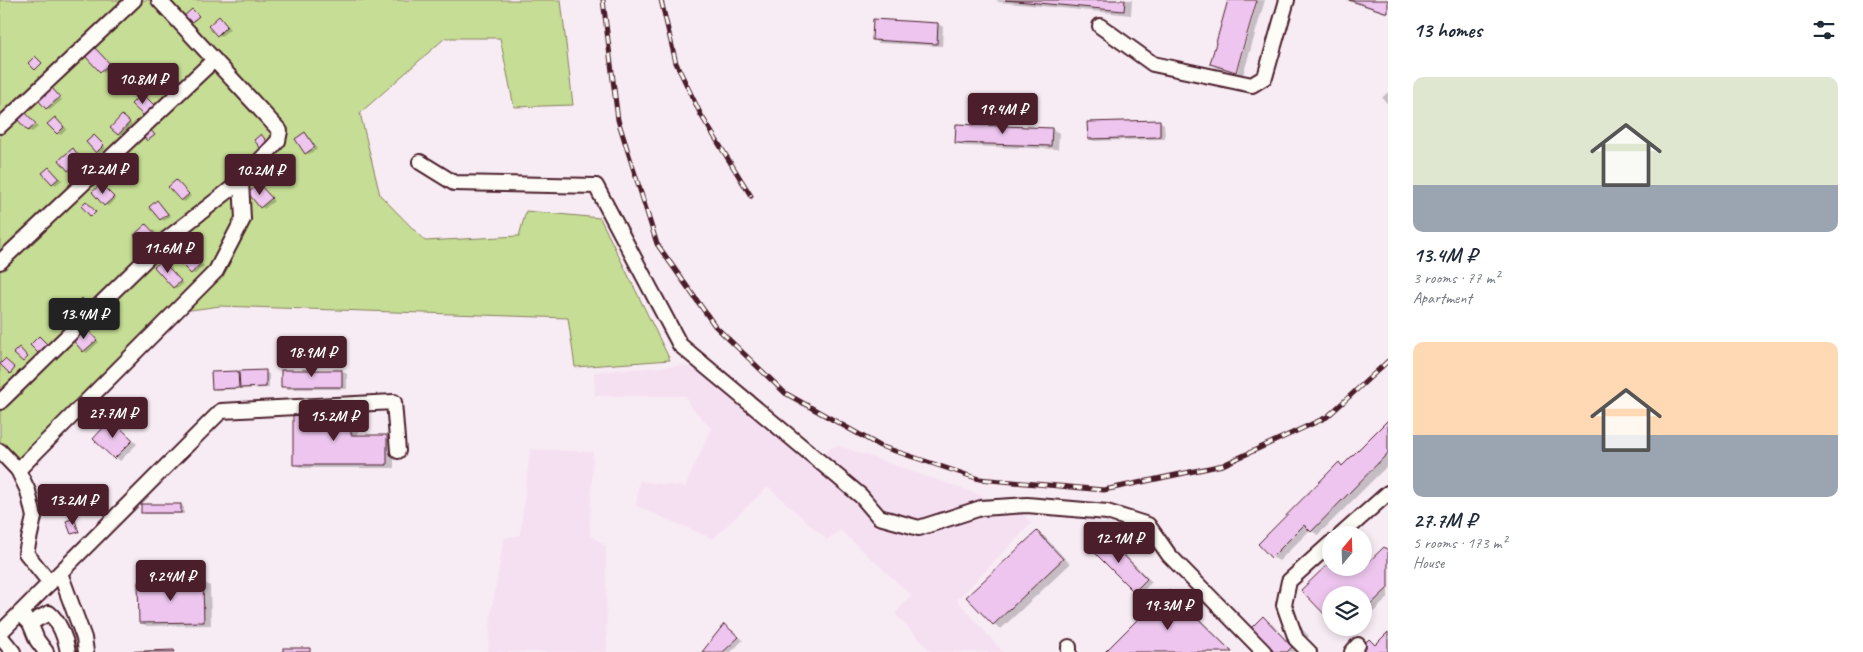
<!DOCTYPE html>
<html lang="en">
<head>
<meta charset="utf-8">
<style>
  body { margin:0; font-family:Caveat,sans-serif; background:#f2f2f3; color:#1f2937; height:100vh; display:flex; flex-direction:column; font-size:19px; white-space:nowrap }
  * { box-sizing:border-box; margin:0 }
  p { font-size:16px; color:#747a83 }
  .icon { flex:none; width:28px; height:28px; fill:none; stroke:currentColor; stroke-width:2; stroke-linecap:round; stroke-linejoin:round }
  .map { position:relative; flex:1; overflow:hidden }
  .drawer { display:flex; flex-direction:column; background:#fff; width:475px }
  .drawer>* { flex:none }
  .needle { width:32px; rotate:19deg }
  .fabs { position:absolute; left:1322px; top:526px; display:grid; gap:10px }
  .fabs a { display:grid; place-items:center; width:50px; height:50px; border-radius:50%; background:#fff; box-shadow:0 2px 8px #0003; font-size:25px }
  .price { position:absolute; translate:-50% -42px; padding:0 11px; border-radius:5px; background:#4a1f2b; color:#fff; font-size:16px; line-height:32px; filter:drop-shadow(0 1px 2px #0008) }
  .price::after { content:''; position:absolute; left:50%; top:30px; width:15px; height:11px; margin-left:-8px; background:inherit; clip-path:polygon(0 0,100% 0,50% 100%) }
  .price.selected { background:#222; color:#fff }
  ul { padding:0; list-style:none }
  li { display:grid; align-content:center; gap:10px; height:265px; padding:0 25px }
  li span { display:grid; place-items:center; height:155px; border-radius:10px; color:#555 }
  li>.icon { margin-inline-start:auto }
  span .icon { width:90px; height:90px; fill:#fffc; stroke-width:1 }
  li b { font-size:21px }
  h2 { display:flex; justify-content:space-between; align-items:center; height:60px; padding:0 25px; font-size:21px }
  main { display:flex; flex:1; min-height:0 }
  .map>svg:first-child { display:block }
  .built { fill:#f5e0f2 }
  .green { fill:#c5dd94; stroke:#887e60 }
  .shadow { fill:#0003 }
  .building { fill:#edc5ee; stroke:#4a1f2b }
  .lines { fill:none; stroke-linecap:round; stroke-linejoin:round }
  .minor-casing { stroke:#4a1f2b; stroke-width:18 }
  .minor { stroke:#fdfcf7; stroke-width:14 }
  .rail-casing { stroke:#4a1f2b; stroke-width:5 }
  .rail { stroke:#fdfcf7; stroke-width:3; stroke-dasharray:9; stroke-linecap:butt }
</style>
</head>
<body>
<main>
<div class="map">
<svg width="1388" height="652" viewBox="0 0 1388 652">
  <rect width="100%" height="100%" fill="#f8ecf4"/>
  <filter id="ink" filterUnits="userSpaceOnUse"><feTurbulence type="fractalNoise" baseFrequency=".02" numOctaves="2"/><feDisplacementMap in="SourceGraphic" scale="10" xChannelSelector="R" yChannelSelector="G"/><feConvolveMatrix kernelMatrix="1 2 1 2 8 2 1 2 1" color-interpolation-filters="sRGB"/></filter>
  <g filter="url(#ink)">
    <!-- built -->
    <g class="built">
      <path d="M684 365 720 381 810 460 837 445 1015 507 1032 523 957 600 1003 652H931L895 614 911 595 840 530 827 540 768 487 713 539 636 506 639 481 685 487 711 428 689 405 686 396H595L594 372Z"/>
      <path d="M530 449 593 452 590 535 606 546 607 652H488L491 613 504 538 520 535Z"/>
    </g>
    <!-- green -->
    <path class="green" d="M0 0H561L573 105 514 107 500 38H445L360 113 380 195 425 241 519 236 526 211 600 218 670 360 575 367 568 318 220 306 176 312 19 462 0 443Z"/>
    <!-- shadow -->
    <g class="shadow">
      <path d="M996 0H1132L1131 15 999 2Z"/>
      <path d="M1229 0H1255L1235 72 1218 68 1211 64Z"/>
      <path d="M1258 0H1265L1243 75 1237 73Z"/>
      <path d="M1345 0H1388V14Z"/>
      <path d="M194 11 199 17 191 24 185 17Z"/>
      <path d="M219 18 230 29 221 36 217 35Z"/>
      <path d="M938 24 943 27 942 46 878 43 873 40Z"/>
      <path d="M95 49 112 66 104 73 87 56Z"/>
      <path d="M165 69 171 74 173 73 176 74 181 80 171 88 168 86Z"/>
      <path d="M52 90 62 100 50 110 47 108Z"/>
      <path d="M1388 92V104L1382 98Z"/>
      <path d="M24 112 38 127 32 132 29 130Z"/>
      <path d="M55 118 67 129 61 135 58 133Z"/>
      <path d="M126 118 132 125 122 136 119 134Z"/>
      <path d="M1159 121 1164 124 1165 139 1094 141 1089 138Z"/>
      <path d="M1052 129 1059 133 1058 149 963 146 956 142Z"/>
      <path d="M305 134 308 136 317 149 309 154 306 153Z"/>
      <path d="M94 136 106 148 100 154 96 152Z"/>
      <path d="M73 150 81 157 78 159 81 164 72 171 69 170Z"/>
      <path d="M49 168 62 180 56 185 53 183Z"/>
      <path d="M176 181 191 196 185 202 182 200Z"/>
      <path d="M102 185 116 199 108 206 105 205Z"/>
      <path d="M259 185 274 201 264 209 250 194Z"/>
      <path d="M160 204 171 216 164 221 151 207Z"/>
      <path d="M180 243 204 266 195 274 191 273Z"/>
      <path d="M165 264 183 284 177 289 174 287Z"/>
      <path d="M86 329 99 342 87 353 84 351Z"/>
      <path d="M342 371 347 374V389H288L282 386Z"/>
      <path d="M265 372 269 374V388L216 390 213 388 212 374Z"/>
      <path d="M294 414H351L358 418V436H387L394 440V468H302L294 464Z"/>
      <path d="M112 421 137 444 120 461 95 439Z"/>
      <path d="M1388 421V465L1318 535 1310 530 1279 561 1272 557 1259 544 1339 464 1344 466Z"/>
      <path d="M142 505H181L184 507V514H145L142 512Z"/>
      <path d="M1037 532 1044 536 1070 564 1001 629 994 624 968 597Z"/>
      <path d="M1105 537 1110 540 1152 582 1140 594 1135 591Z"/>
      <path d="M1388 550V598L1364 621V595H1331V619L1303 590 1331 563V568H1356L1360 572Z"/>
      <path d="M203 582 210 586 211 625 147 626 140 622 139 583Z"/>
      <path d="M1169 591 1176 595 1233 652H1107Z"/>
      <path d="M1263 618 1268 621 1297 650 1295 652H1276Z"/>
      <path d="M729 628 743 640 731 652H704Z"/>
      <path d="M1301 628 1309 636 1305 640 1297 632Z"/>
      <path d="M1339 628H1357L1350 635Z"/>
    </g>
    <!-- building -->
    <g class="building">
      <path d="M1005 0H1125L1124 11Z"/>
      <path d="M1228 0H1257L1236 72 1210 64Z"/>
      <path d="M1349 0H1388V13Z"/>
      <path d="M192 9 199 16 189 24 183 17Z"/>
      <path d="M219 16 227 26 217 36 208 26Z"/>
      <path d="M873 19 938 23 937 44 872 40Z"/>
      <path d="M95 48 110 64 100 72 85 56Z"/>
      <path d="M35 56 42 63 35 70 28 63Z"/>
      <path d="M165 67 170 73 173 71 178 78 167 87 156 75Z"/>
      <path d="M52 88 60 97 46 109 38 100Z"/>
      <path d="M142 93 155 106 144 116 131 104Z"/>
      <path d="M24 111 36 124 28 131 16 118Z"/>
      <path d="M122 115 130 122 118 135 110 128Z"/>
      <path d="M55 117 64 127 57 134 47 124Z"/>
      <path d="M1160 120V137L1088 139 1087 122Z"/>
      <path d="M956 124 1052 128 1051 146 955 143Z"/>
      <path d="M148 127 155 135 147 141 141 133Z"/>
      <path d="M305 132 315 147 305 154 295 139Z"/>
      <path d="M261 134 268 143 261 149 254 140Z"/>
      <path d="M94 135 104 145 96 153 86 142Z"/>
      <path d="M73 148 78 155 75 157 79 161 68 171 59 160Z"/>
      <path d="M49 167 59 178 52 184 42 173Z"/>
      <path d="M176 180 189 194 181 201 168 187Z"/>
      <path d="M101 184 114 197 104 206 92 192Z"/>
      <path d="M259 184 272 198 260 208 248 193Z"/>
      <path d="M157 200 168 214 160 220 149 207Z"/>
      <path d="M86 201 96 212 91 217 81 206Z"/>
      <path d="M146 224 159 238 146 249 134 235Z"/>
      <path d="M180 241 201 263 191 274 169 252Z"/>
      <path d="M162 260 181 281 173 288 154 267Z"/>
      <path d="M82 298 90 307 83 314 74 305Z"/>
      <path d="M86 328 97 340 83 352 72 339Z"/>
      <path d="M39 336 49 346 40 355 30 345Z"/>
      <path d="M19 347 28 357 23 362 13 353Z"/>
      <path d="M5 359 15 368 10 374 0 364Z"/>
      <path d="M266 370V387L240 388 239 371Z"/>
      <rect x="281" y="370" width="61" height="17"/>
      <path d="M238 371 239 388 212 389 211 372Z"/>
      <path d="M293 413H351V435H387V465H293Z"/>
      <path d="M111 419 133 440 114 459 93 439Z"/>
      <path d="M1388 420V453L1311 532 1304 525 1271 558 1258 544 1339 462 1342 466Z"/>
      <rect x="141" y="504" width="40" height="9"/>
      <path d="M74 518 79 532 71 534 66 521Z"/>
      <path d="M1037 531 1063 559 993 625 966 597Z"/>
      <path d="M1105 536 1147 579 1134 592 1091 549Z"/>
      <path d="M1384 547 1388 550V588L1364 611V595H1331V621L1301 590 1331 561V568H1354L1358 572Z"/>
      <path d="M203 581 204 622 139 623 138 582Z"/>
      <path d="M1168 589 1232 652H1105Z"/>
      <path d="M1263 616 1292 647 1287 652H1274L1251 628Z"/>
      <path d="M724 624 739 637 723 652H702Z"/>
      <path d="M1388 632V652H1360L1358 650 1369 639 1375 645Z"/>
      <rect x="283" y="648" width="27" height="4"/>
      <path d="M174 650 175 652H116Z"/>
    </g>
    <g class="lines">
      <!-- minor casing -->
      <g class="minor-casing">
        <g id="minor">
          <path d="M1100 26 1153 64 1252 85 1265 77 1287 0"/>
          <path d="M0 126 134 0"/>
          <path d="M420 162 454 183 596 186 680 345 861 496 879 517 919 528 981 508 1027 505 1107 512 1148 525 1169 555 1264 652"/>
          <path d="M0 262 214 60"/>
          <path d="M0 402 168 238 241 181 278 141 280 131 159 0"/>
          <path d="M0 451 18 470 28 491 34 517 26 553 50 583"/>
          <path d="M18 470 216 271 243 219 241 181"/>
          <path d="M1341 535 1388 493"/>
          <path d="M60 573 84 638 86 652"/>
          <path d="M20 613 30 623 49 613C59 621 66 639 68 652"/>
          <path d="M30 623 37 640 46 652"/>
          <path d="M0 633 221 411 394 402 398 451"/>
          <path d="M0 636 13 652"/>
          <path d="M1069 647V652"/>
          <path d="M1309 652 1296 639 1284 605 1289 581 1331 543"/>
          <path d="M1352 652 1358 645"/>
        </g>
      </g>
      <!-- minor -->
      <use href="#minor" class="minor"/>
      <!-- rail casing -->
      <g class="rail-casing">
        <g id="rail">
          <path d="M603 0 618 120 657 244 715 326 785 393 880 446 979 479 1104 490 1223 465 1327 417 1388 361"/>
          <path d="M661 0 676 63 701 115 751 196"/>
        </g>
      </g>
      <!-- rail -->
      <use href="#rail" class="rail"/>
    </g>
  </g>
</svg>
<div class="fabs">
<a><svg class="needle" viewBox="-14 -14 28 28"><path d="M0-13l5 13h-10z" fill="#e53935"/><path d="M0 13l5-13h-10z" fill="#747a83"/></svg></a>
<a><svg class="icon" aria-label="layers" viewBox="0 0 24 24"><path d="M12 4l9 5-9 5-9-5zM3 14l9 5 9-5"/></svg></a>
</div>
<b class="price" style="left:143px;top:105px">10.8M ₽</b>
<b class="price" style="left:1003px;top:135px">19.4M ₽</b>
<b class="price" style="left:103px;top:195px">12.2M ₽</b>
<b class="price" style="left:260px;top:196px">10.2M ₽</b>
<b class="price" style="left:168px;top:274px">11.6M ₽</b>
<b class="price selected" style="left:84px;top:340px">13.4M ₽</b>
<b class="price" style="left:312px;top:378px">18.9M ₽</b>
<b class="price" style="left:113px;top:439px">27.7M ₽</b>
<b class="price" style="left:334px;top:442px">15.2M ₽</b>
<b class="price" style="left:73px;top:526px">13.2M ₽</b>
<b class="price" style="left:1119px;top:564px">12.1M ₽</b>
<b class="price" style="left:171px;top:602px">9.24M ₽</b>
<b class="price" style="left:1168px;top:631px">19.3M ₽</b>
</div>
<section class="drawer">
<h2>13 homes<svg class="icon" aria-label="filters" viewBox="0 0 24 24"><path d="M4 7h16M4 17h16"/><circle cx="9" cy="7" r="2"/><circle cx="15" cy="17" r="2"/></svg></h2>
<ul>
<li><span style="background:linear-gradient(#dfe7d0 70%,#9aa5b1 0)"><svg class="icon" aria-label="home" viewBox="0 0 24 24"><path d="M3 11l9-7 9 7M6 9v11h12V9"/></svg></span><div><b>13.4M ₽</b><p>3 rooms · 77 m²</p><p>Apartment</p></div></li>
<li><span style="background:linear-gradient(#ffd9b3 60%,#9aa5b1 0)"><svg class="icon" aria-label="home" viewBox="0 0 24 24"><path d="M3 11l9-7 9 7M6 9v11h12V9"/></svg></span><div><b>27.7M ₽</b><p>5 rooms · 173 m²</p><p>House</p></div></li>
</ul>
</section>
</main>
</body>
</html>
